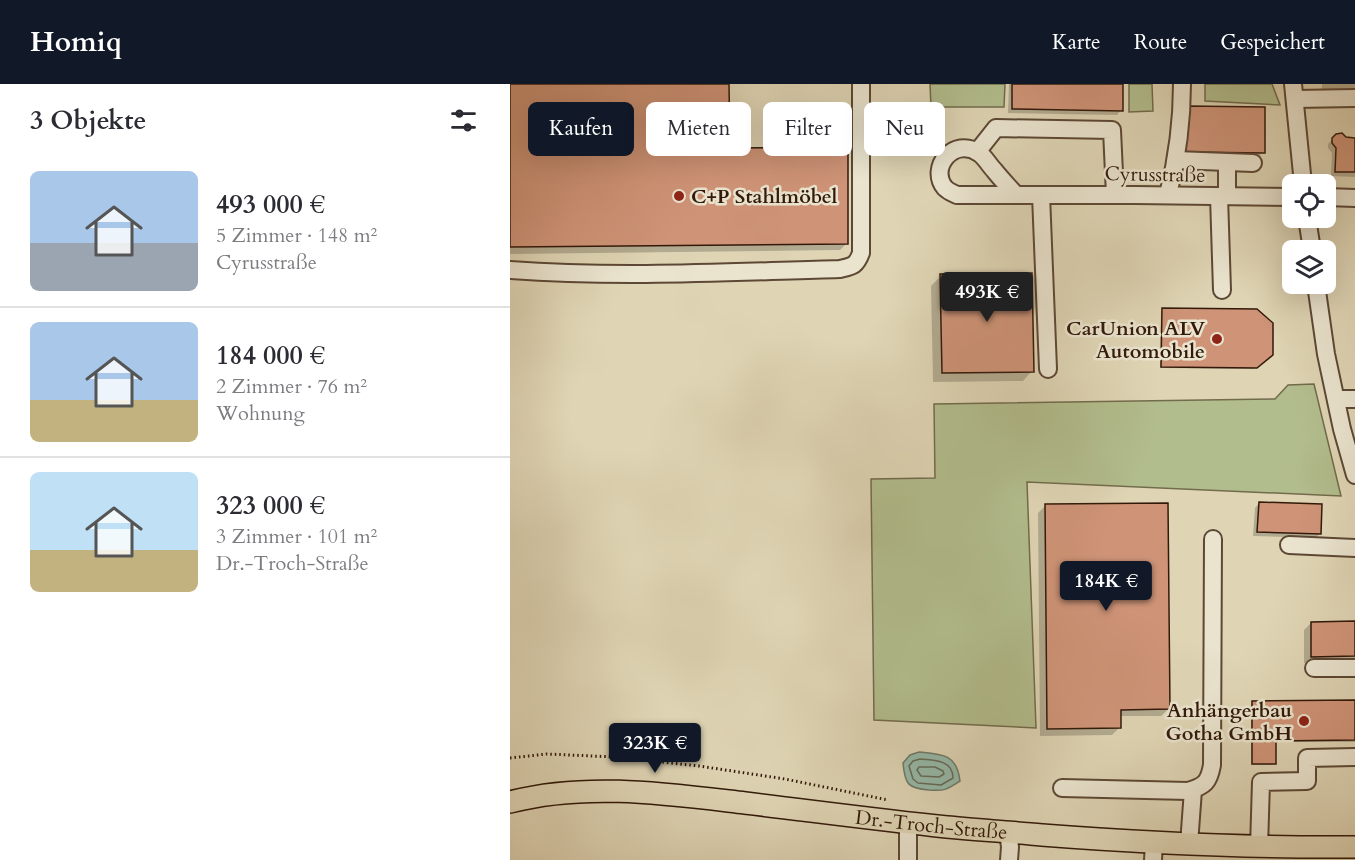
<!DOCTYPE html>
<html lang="de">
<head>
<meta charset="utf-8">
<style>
  body { margin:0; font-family:Cardo,serif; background:#f2f2f3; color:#2b2b33; height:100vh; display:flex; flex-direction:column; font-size:22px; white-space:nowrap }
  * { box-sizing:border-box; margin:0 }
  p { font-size:20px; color:#7c7c81 }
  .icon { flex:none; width:33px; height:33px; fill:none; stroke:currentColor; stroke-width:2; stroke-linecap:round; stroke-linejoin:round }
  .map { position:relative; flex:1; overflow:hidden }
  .sheet { display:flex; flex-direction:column; background:#fff; width:510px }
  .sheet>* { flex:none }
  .top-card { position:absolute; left:18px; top:18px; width:570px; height:54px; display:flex; gap:12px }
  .controls { position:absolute; left:772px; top:90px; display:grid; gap:12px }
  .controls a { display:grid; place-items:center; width:54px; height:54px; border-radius:9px; background:#fff; box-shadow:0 6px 24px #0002; font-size:30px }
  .price { position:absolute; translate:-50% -51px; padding:0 14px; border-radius:6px; background:#111827; color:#fff; font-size:20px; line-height:39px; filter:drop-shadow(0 2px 3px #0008) }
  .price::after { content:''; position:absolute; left:50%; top:36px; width:18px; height:14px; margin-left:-9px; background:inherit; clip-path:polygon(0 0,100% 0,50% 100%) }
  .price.current { background:#222; color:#fff }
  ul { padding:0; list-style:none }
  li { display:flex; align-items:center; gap:18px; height:150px; padding:0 30px }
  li+li { border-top:2px solid #e1e1e2 }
  li span { display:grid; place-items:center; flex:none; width:168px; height:120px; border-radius:9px; color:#555 }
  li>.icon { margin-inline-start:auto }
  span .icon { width:72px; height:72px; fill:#fffc; stroke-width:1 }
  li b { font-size:26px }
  h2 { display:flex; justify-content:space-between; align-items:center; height:72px; padding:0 30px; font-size:26px }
  .pill { padding:0 21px; border-radius:9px; background:#fff; box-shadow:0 6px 24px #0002; font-size:21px; line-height:54px }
  .pill.current { background:#111827; color:#fff }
  header { display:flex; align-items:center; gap:36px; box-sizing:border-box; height:84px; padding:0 30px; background:#111827; color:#fff }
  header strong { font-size:28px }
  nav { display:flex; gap:33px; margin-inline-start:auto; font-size:21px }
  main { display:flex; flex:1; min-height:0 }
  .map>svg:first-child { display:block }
  .green { fill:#b2bd8d; stroke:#726b4c; stroke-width:1.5 }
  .water { fill:#95b9a8; stroke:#6d7969; stroke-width:1.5 }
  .shadow { fill:#0003 }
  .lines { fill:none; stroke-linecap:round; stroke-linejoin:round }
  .shore { stroke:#646959; stroke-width:1.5 }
  .building { fill:#cf9478; stroke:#32190a; stroke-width:1.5 }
  .minor-casing { stroke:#5d4835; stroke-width:20 }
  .major-casing { stroke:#32190a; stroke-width:24 }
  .path { stroke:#32190a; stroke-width:3; stroke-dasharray:1.5 3; stroke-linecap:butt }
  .minor { stroke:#eae4cf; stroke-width:16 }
  .major { stroke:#dfd5b5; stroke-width:21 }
  .poi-dot { fill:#8f2418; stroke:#eae4cf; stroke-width:2 }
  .labels { text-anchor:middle; stroke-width:5; stroke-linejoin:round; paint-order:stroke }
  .street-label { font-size:20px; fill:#32190a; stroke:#eae4cf }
  .poi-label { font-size:20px; font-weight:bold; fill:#32190a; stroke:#eae4cf; text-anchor:end }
</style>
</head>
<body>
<header>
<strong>Homiq</strong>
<nav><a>Karte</a><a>Route</a><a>Gespeichert</a></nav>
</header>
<main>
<section class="sheet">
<h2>3 Objekte<svg class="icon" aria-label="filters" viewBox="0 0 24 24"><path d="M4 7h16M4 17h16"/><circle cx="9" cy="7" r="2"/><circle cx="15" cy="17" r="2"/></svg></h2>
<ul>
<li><span style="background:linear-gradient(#a9c7e8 60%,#9aa5b1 0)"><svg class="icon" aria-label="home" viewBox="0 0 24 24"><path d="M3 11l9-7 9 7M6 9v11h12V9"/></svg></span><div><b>493 000 €</b><p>5 Zimmer · 148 m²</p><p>Cyrusstraße</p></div></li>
<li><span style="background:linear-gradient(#a9c7e8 65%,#c2b280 0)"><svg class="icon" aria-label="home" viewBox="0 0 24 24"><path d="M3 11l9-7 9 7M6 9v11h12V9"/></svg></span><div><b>184 000 €</b><p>2 Zimmer · 76 m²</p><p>Wohnung</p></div></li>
<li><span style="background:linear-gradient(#bfe0f5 65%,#c2b280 0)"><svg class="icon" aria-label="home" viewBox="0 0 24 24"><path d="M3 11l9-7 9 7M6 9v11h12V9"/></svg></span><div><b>323 000 €</b><p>3 Zimmer · 101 m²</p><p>Dr.-Troch-Straße</p></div></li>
</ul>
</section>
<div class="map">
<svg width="845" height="776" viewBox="0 0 845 776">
  <rect width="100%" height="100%" fill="#dfd5b5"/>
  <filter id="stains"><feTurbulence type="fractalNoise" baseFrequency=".00333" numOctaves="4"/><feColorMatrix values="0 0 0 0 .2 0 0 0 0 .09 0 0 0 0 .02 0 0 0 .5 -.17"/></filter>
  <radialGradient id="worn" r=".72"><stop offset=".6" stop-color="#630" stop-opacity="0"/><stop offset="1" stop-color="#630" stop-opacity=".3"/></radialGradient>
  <!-- green -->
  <g class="green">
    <path d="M420 0H495L494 23H421Z"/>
    <path d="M619 0H642L643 27 619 28Z"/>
    <path d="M695 0H762L770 21 695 17Z"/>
    <path d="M804 300 831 412 517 398 526 644 364 636 361 395 425 394 424 320 765 315 778 301Z"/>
  </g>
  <!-- water -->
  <path class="water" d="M409 668C432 670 447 670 450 697 436 706 435 707 419 706 397 704 395 700 393 679L400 671Z"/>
  <!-- shadow -->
  <g class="shadow">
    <path d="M0 0H218V66L337 159 330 166 0 170Z"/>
    <path d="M499 0H612L611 26 607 31 498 29Z"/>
    <path d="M812 0H845V6L812 5Z"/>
    <path d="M678 23 753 68 746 76 670 75Z"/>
    <path d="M827 51 835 55H845V93L821 92 822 69 818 64V60Z"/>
    <path d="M431 192 522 287 513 297 423 298 421 202Z"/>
    <path d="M652 226 759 273 743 285 650 284 651 227Z"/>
    <path d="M749 419 810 450 805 454 743 452 745 424Z"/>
    <path d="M536 421 658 625 651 632H609V644L602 651 530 652 528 429Z"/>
    <path d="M801 539H845V579H794V546Z"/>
    <path d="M743 618H845V658H764V679L762 681H741V620Z"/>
  </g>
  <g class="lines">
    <!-- shore -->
    <g class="shore">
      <path d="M410 675C424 676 443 676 443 694L431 701 408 699 403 695 399 682 403 677Z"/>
      <path d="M409 683H425L433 687 434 690 429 693 411 692 407 686Z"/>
    </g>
  </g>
  <!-- building -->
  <g class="building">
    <path d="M0 0H219L220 64 338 63V160L0 163Z"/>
    <path d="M502 0H613V27L502 25Z"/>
    <path d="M677 22 755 23V69L676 68Z"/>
    <path d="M832 49 836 53 845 54V88H825L826 64 822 59V54L826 50Z"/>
    <path d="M522 189 524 288 432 289 430 190Z"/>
    <path d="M652 224 747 225 763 239V271L747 284 651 283Z"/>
    <path d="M749 418 812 420 811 450 747 448Z"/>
    <path d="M658 419 660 625 611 626V644L537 645 535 420Z"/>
    <path d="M845 537V572L801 573V538Z"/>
    <path d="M845 616V656L766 657V680H742V617Z"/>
  </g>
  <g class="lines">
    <!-- minor casing -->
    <g class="minor-casing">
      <g id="minor">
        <path d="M783 0 793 100"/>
        <path d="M785 15 845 14"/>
        <path d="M467 68 486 44 602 46 605 111"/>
        <path d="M666 76 743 79"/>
        <path d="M506 111C499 103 491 95 484 86 479 81 475 73 469 69 444 52 418 84 435 104 439 108 443 109 447 111H625L783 113"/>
        <path d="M531 111 538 285"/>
        <path d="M658 111C667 75 672 38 672 0"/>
        <path d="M709 112 712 206"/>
        <path d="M717 112V78"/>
        <path d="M816 113 845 114"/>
        <path d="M797 134 802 166"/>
        <path d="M0 186C110 194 220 188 330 185 343 182 346 182 351 169V0"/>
        <path d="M806 200 816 270 832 345 845 391"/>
        <path d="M826 315H845"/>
        <path d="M779 461 845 464"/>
        <path d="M804 584H845"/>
        <path d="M552 704 678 707C695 702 699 698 702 681L703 455"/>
        <path d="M498 748 500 763 499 776"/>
        <path d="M679 760 683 706"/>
        <path d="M749 763 751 698 797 697V674L845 673"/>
        <path d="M398 776V738"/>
        <path d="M643 776 644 759"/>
      </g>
    </g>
    <!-- major casing -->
    <g class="major-casing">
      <g id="major">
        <path id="s1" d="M0 718C76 698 158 710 235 719 302 727 370 736 437 743 469 746 501 748 532 751 636 759 740 764 845 763"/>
      </g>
    </g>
    <!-- path -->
    <path class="path" d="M0 674 37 670 105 673 189 682 275 695 378 716"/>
    <!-- minor -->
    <use href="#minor" class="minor"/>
    <!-- major -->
    <use href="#major" class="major"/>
  </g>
  <!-- markers -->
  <g class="poi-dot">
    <circle cx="169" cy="112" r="6"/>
    <circle cx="707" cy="255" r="6"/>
    <circle cx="794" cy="637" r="6"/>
  </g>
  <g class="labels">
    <!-- street labels -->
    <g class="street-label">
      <text transform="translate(645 90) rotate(1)" y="7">Cyrusstraße</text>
      <text dy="7" stroke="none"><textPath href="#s1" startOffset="424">Dr.-Troch-Straße</textPath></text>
    </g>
    <!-- poi labels -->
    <g class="poi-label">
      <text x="181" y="119" text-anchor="start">C+P Stahlmöbel</text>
      <text x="695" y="251">CarUnion ALV<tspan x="695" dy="23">Automobile</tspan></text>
      <text x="782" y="633">Anhängerbau<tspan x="782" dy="23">Gotha GmbH</tspan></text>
    </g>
  </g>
  <rect width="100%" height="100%" filter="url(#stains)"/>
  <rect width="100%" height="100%" fill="url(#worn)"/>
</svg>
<div class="controls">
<a><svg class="icon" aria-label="locate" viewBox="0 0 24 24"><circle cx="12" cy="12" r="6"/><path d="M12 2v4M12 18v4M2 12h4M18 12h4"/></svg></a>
<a><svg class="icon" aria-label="layers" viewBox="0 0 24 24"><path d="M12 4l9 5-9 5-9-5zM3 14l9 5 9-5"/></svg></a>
</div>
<b class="price current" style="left:477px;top:239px">493K €</b>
<b class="price" style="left:596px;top:528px">184K €</b>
<b class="price" style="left:145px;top:690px">323K €</b>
<div class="top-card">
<a class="pill current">Kaufen</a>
<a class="pill">Mieten</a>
<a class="pill">Filter</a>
<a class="pill">Neu</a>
</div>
</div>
</main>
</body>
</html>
